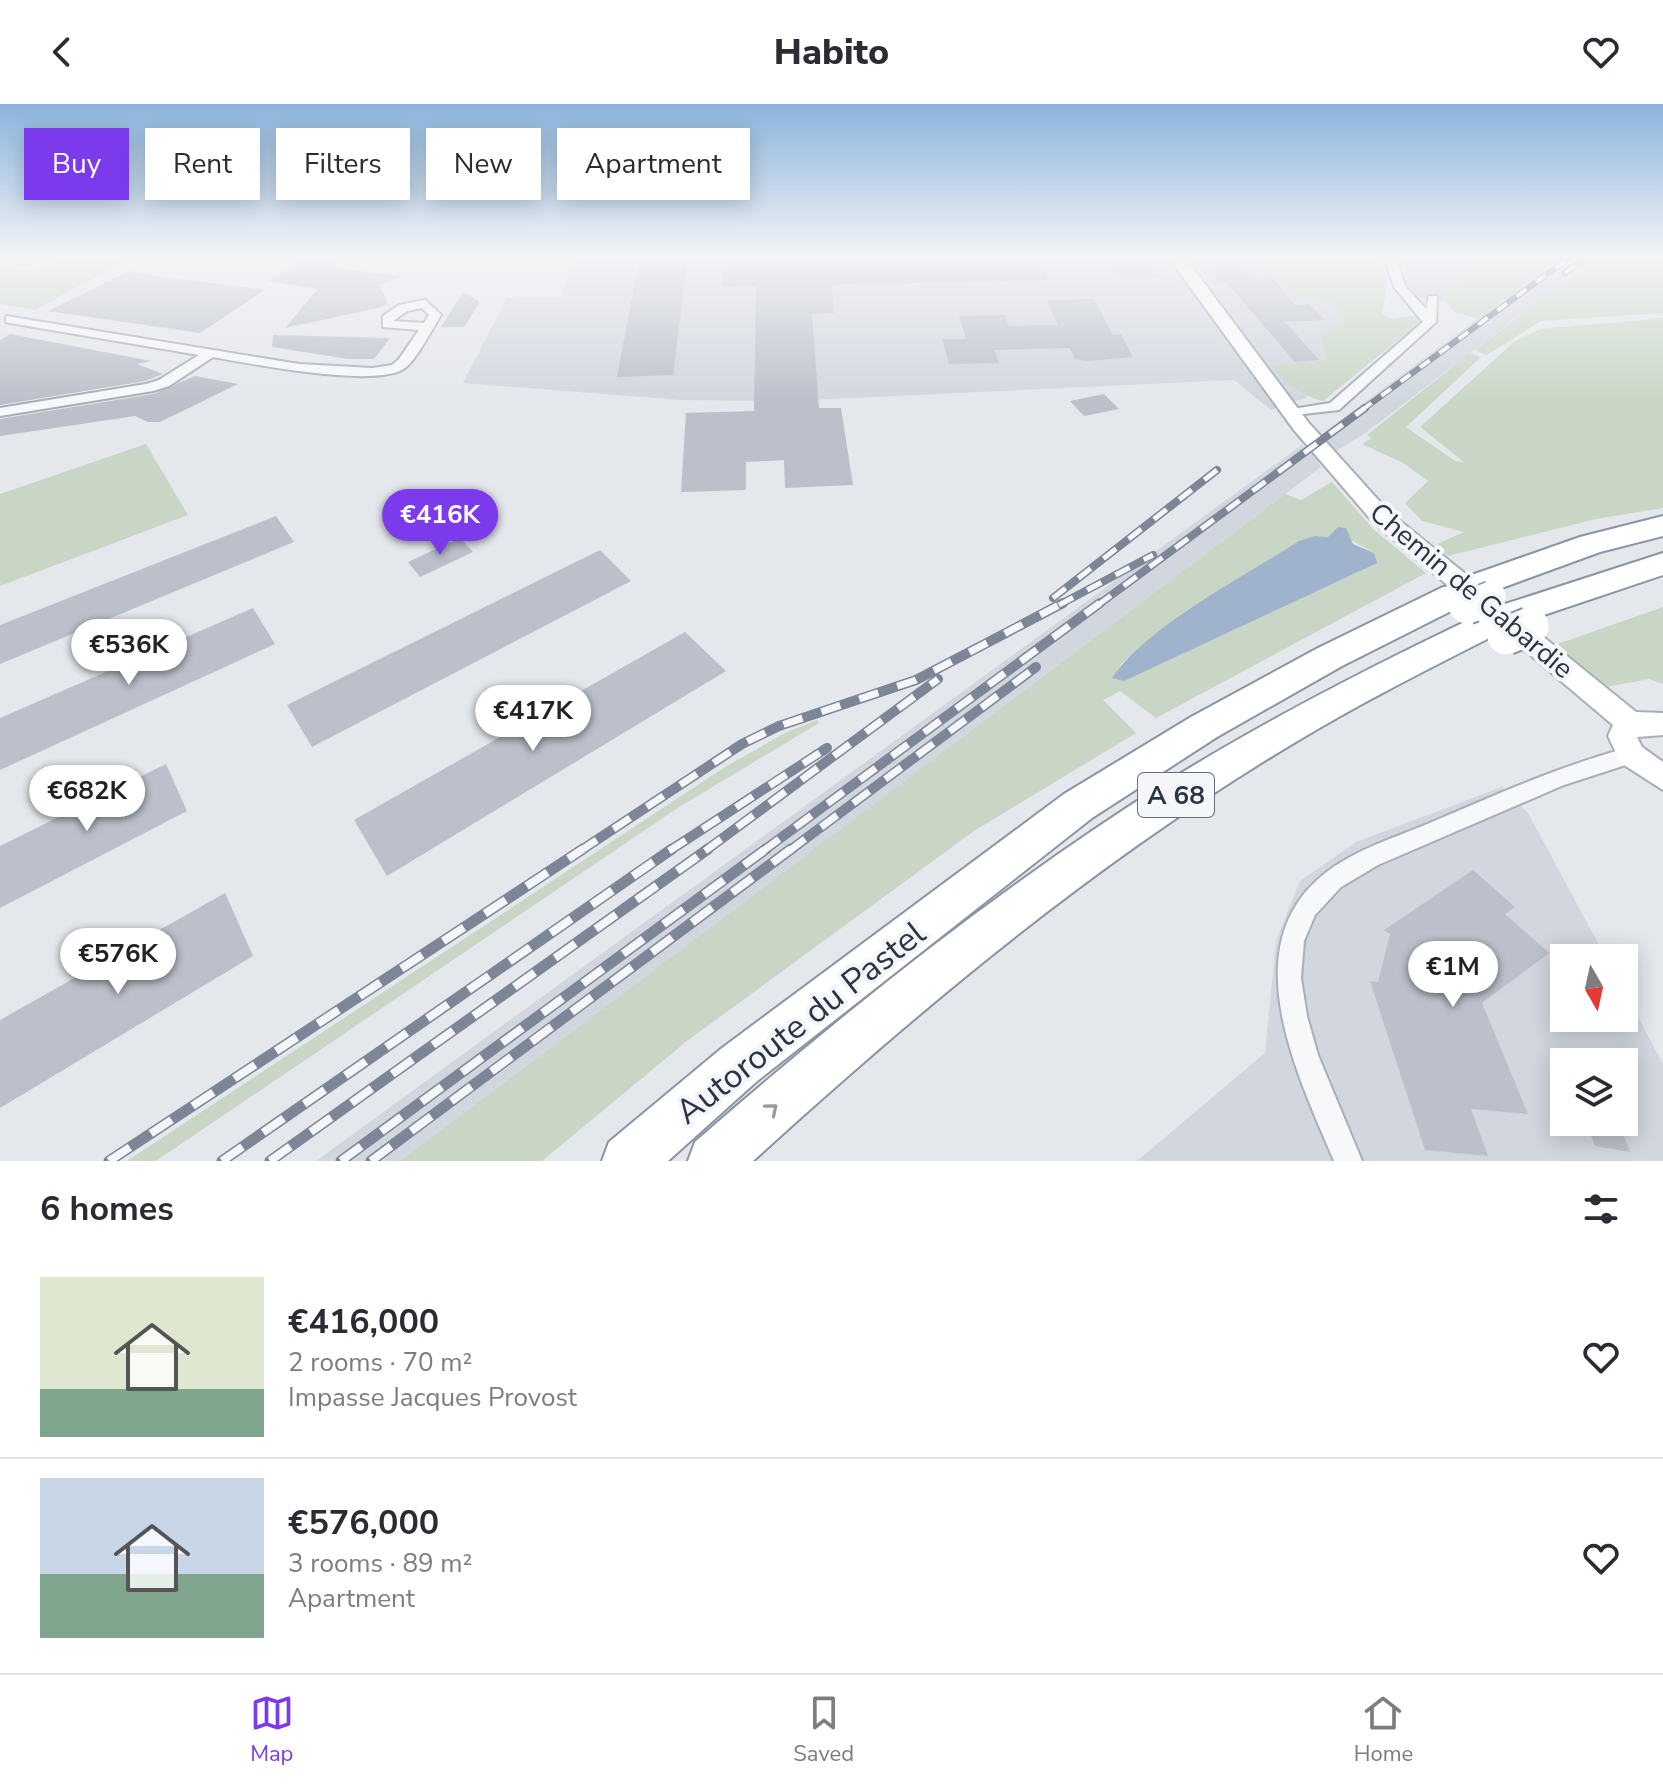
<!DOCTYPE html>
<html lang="en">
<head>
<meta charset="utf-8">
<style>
  body { margin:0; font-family:"Nunito Sans",sans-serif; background:#f2f2f3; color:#2b2b33; height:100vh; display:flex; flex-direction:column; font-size:30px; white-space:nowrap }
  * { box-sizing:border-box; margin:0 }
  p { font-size:26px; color:#7c7c81 }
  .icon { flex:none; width:44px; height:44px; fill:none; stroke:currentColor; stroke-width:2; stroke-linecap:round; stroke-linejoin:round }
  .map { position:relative; height:1057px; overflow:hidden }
  .side { display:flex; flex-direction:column; background:#fff; flex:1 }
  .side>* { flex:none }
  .hud { position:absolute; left:24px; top:24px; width:800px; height:72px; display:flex; gap:16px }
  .needle { width:52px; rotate:171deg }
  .controls { position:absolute; left:1550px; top:840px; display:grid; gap:16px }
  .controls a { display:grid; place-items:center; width:88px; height:88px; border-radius:0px; background:#fff; box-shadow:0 4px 20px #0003; font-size:40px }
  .price { position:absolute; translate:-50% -68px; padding:0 18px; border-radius:28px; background:#fff; color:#222; font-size:26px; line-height:52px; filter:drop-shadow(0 2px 4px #0008) }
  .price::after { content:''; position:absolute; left:50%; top:48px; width:24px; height:18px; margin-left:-12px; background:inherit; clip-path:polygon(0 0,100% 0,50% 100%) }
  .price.on { background:#7c3aed; color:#fff }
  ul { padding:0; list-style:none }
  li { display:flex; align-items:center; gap:24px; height:200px; padding:0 40px }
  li+li { border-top:2px solid #e1e1e2 }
  li span { display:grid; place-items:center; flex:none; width:224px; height:160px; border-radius:0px; color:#555 }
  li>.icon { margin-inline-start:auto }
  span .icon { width:96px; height:96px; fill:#fffc; stroke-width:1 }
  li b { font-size:34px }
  h2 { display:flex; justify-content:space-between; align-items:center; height:96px; padding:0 40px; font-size:34px }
  .tag { padding:0 28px; border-radius:0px; background:#fff; box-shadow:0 4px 20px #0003; font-size:28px; line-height:72px }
  .tag.on { background:#7c3aed; color:#fff }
  header { display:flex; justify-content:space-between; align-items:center; height:104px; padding:0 40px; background:#fff; font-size:36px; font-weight:800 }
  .tabs { display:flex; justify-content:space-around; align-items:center; height:112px; border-top:2px solid #e1e1e2; background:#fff; font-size:22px; color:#7c7c81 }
  .tabs a { display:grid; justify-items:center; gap:4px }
  .tabs .on { color:#7c3aed }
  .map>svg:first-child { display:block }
  .built { fill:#d2d6de; fill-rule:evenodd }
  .green { fill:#c9d6c5; fill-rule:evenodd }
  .water { fill:#9fb4cc }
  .building { fill:#bbc0ca }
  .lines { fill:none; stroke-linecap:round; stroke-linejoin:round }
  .street-casing { stroke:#a9aeb7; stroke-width:4 }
  .secondary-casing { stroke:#a9aeb7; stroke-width:4 }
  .highway-casing { stroke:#8b94a3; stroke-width:4 }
  .street { fill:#f7f8fa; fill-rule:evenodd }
  .secondary { fill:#fff; fill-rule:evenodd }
  .highway { fill:#fff; fill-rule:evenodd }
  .rail-far3-casing { stroke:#7d8696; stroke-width:6 }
  .rail-far2-casing { stroke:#7d8696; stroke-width:8 }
  .rail-far1-casing { stroke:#7d8696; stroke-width:10 }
  .rail-casing { stroke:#7d8696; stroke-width:11 }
  .rail-far3 { stroke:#f4f6f9; stroke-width:4; stroke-dasharray:12; stroke-linecap:butt }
  .rail-far2 { stroke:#f4f6f9; stroke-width:5; stroke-dasharray:16; stroke-linecap:butt }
  .rail-far1 { stroke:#f4f6f9; stroke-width:7; stroke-dasharray:20; stroke-linecap:butt }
  .rail { stroke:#f4f6f9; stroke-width:8; stroke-dasharray:25; stroke-linecap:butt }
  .highway-bridge-far1-casing { stroke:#8b94a3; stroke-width:32; stroke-linecap:butt }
  .highway-bridge-casing { stroke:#8b94a3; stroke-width:41; stroke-linecap:butt }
  .highway-bridge-far1 { stroke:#fff; stroke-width:29 }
  .highway-bridge { stroke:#fff; stroke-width:37 }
  .oneway { stroke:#959aa2 }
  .labels { text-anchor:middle; stroke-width:8; stroke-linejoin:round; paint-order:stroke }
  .shield { fill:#f4f6f9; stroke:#676e7b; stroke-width:2 }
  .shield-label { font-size:26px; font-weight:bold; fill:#2b3445 }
  .street-label { font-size:28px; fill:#2b3445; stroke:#f4f6f9 }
  .near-street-label { font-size:34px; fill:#2b3445; stroke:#f4f6f9 }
</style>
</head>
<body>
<header><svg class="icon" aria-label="back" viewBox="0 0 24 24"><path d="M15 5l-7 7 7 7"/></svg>Habito<svg class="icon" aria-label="heart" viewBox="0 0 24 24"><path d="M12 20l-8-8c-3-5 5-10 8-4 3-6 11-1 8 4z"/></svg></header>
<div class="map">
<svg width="1663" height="1057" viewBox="0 0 1663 1057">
  <rect width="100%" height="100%" fill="#e4e7ec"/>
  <!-- built -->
  <g class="built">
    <path d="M626 151H1249L1297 194 1360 193 1344 240 1308 293 1271 306 1234 276 790 297 681 296 463 279 507 194 561 193 574 153Z"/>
    <path d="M1391 151H1500L1451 183 1446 198 1410 192 1402 183Z"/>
    <path d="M1564 151H1599L1364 330 1336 347 1334 346 1318 358 1321 363 400 1057H316L1302 341 1306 345 1322 334 1320 331Z"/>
    <path d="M1502 683 1528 709 1606 854H1564V914H1624V887L1663 960V1057H1137L1265 949 1276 837 1300 777 1356 738ZM1564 958H1624V1018H1564Z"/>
  </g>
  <!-- green -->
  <g class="green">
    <path d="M71 151H137L35 206 0 200V163L38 168Z"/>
    <path d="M1249 151H1381L1387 181 1382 210 1392 215 1416 211 1419 219 1323 297C1299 291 1287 278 1270 261L1314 259 1327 255 1322 234 1344 219 1337 205 1324 193 1297 194Z"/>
    <path d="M1500 151H1564L1478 215 1455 208 1446 198 1450 183Z"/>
    <path d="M1600 151H1663V209L1541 217 1487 251 1475 246Z"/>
    <path d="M1663 214V404L1596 415 1448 452 1435 441 1464 428 1422 417 1405 399 1428 377 1403 359 1362 340 1372 334 1367 331 1470 249 1481 253 1406 323 1455 357 1464 358 1420 323 1514 238 1540 225Z"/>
    <path d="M146 340 188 411 0 482V390Z"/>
    <path d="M1332 378 1373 425 1426 469 1156 614 1120 587 1103 596 1136 629 974 727 687 937 542 1057H400L1285 390 1301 396ZM1315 432 1349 435 1374 449 1113 574 1122 559Z"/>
    <path d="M1663 503V580L1649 575 1605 583 1552 542Z"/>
    <path d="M817 616 819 619 679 703 156 1057H127L725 663 787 628Z"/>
  </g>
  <!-- water -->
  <path class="water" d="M1338 423 1346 424 1353 440 1374 449 1377 459 1124 577 1112 574C1147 522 1245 472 1299 437L1315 432 1328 433Z"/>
  <!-- building -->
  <g class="building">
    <path d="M331 151 332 163 402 173 379 181 388 199 382 203 285 224 318 185 268 177 300 159V154Z"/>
    <path d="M640 151H688L673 271 617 273Z"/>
    <path d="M724 151H1038L1049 176 831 181 834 209 812 210 819 304H841L853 381 785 384 784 356 746 358V386L681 388 686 309 754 307 756 182 722 183Z"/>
    <path d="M1105 151H1143L1157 174H1118Z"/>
    <path d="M1202 151H1233L1252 173 1271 172 1295 201 1309 200 1325 216 1285 218 1319 256 1295 258 1227 179H1220Z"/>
    <path d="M129 167 155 172 265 186 200 229 48 207Z"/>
    <path d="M463 188 480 198 464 223H441Z"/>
    <path d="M1094 195 1113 231 1121 230 1133 253 1088 257 1075 255 1070 244 994 246 999 259 949 260 942 235H966L959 212 1005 211 1009 222 1058 221 1047 196Z"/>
    <path d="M10 230 151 257 137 260 163 270 145 277 0 301V236Z"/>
    <path d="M273 231 390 234 374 255H348L272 243Z"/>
    <path d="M195 272 238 280 160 318H148L135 312 0 332V315L153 290Z"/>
    <path d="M1104 290 1119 305 1084 312 1070 297Z"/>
    <path d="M276 412 294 438 0 560V521Z"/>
    <path d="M460 434 473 448 420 473 408 458Z"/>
    <path d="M600 446 631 477 312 643 287 601Z"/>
    <path d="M253 504 275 540 0 666V614Z"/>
    <path d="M685 528 726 567 387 772 354 716Z"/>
    <path d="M166 660 187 707 0 804V742Z"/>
    <path d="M1473 766 1515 803 1505 810 1549 849 1482 899 1528 1010 1471 1005 1488 1052 1425 1046 1370 877 1378 878 1390 830 1384 826Z"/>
    <path d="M225 789 253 852 0 1004V916Z"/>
    <path d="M1586 1018H1618L1630 1048 1595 1042Z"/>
  </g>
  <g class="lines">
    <!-- street casing -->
    <g class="street-casing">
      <g id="street">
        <path d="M1384 151H1395L1405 182 1426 205 1429 192H1437L1436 218 1339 306 1286 312V306L1330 299 1423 218 1394 183Z"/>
        <path d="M425 196 441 211C432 225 416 258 402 266 369 283 252 260 213 253L169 282 153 287 0 312V304L146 280 159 276 199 251 10 219 6 218V212L299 260 373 264 392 261 399 255 419 226 383 223V212L399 201ZM422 204 429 211 424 219 393 217 407 207Z"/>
        <path d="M1631 643 1638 645 1641 651 1638 657 1564 681 1378 761 1341 783 1315 811 1304 837 1301 874 1307 912 1318 951 1362 1057H1334C1298 971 1231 839 1328 767 1359 744 1397 733 1432 718 1498 690 1562 661 1631 643Z"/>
      </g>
    </g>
    <!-- secondary casing -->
    <g class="secondary-casing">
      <path id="secondary" d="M1167 151H1183L1308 318 1389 408 1636 608 1663 609V631L1637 633 1642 643 1663 658V686L1621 659 1608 632 1613 621 1373 418 1294 326Z"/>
    </g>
    <!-- highway casing -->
    <g class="highway-casing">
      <g id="highway">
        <path d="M1663 412V432L1600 448 1488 489 1471 490 1467 499 1342 562 1217 633 1092 714 756 978 668 1057H602L609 1038 722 944 1064 690 1191 613 1318 544 1443 483 1461 481 1466 473 1580 433Z"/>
        <path d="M1663 449V471L1526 517 1508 519 1503 527C1432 563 1362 598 1294 639 1098 756 922 903 753 1057H688L695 1038C844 908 998 785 1165 679 1266 616 1372 562 1479 511L1497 509 1502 501Z"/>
      </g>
    </g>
    <!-- street -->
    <use href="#street" class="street"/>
    <!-- secondary -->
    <use href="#secondary" class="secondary"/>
    <!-- highway -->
    <use href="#highway" class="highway"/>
    <!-- rail-far3 casing -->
    <g class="rail-far3-casing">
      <g id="rail-far3">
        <path d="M1565 169 1589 151"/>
        <path d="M1362 306 1573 151"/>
      </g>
    </g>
    <!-- rail-far2 casing -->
    <g class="rail-far2-casing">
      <g id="rail-far2">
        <path d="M1053 494 1217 366"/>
        <path d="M1059 501 1153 451"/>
        <path d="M1098 501 1365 304"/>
      </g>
    </g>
    <!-- rail-far1 casing -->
    <g class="rail-far1-casing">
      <g id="rail-far1">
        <path d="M580 747 742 640 779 622 916 576 1063 499"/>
        <path d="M669 747 827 644"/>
        <path d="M705 747 938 575"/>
        <path d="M763 747 1100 499"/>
        <path d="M789 747 1036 563"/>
      </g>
    </g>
    <!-- rail casing -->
    <g class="rail-casing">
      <g id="rail">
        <path d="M109 1057 583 745"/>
        <path d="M222 1057 672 745"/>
        <path d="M270 1057 708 745"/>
        <path d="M341 1057 766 745"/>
        <path d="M371 1057 791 745"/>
      </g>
    </g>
    <!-- rail-far3 -->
    <use href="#rail-far3" class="rail-far3"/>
    <!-- rail-far2 -->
    <use href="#rail-far2" class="rail-far2"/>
    <!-- rail-far1 -->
    <use href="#rail-far1" class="rail-far1"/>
    <!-- rail -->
    <use href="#rail" class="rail"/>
    <!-- highway-bridge-far1 casing -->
    <g class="highway-bridge-far1-casing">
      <path id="highway-bridge-far1" d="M1468 501 1491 492"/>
    </g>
    <!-- highway-bridge casing -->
    <g class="highway-bridge-casing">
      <g id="highway-bridge">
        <path d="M1467 501 1473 499"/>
        <path d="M1506 532 1530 522"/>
      </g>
    </g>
    <!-- highway-bridge-far1 -->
    <use href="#highway-bridge-far1" class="highway-bridge-far1"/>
    <!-- highway-bridge -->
    <use href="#highway-bridge" class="highway-bridge"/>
  </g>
  <!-- one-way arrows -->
  <defs><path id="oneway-chevron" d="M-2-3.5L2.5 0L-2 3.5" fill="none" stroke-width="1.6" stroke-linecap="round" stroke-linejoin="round" transform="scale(2)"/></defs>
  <use class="oneway" href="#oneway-chevron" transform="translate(772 1005) rotate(-40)"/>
  <!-- sky -->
  <linearGradient id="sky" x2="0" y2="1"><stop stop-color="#8bb4dd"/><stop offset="0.51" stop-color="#f3f4f6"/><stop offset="1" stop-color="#f3f4f6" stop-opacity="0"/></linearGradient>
  <rect width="1663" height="299" fill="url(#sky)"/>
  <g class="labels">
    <!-- shield labels -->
    <rect class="shield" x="1138" y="669" width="76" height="44" rx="6"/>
    <g class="shield-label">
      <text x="1176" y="700">A 68</text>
    </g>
    <!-- street labels -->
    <g class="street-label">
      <text transform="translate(1472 486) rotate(40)" y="10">Chemin de Gabardie</text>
    </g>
    <!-- near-street labels -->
    <g class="near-street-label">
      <text transform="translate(800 918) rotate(-38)" y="12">Autoroute du Pastel</text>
    </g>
  </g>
</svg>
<div class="controls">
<a><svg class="needle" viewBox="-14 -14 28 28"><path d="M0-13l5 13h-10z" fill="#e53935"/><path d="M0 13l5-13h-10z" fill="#7c7c81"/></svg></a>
<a><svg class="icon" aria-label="layers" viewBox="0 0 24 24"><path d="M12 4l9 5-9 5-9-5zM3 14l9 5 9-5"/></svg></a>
</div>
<b class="price on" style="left:440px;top:453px">€416K</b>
<b class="price" style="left:129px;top:583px">€536K</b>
<b class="price" style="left:533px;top:649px">€417K</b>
<b class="price" style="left:87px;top:729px">€682K</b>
<b class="price" style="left:118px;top:892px">€576K</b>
<b class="price" style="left:1453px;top:905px">€1M</b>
<div class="hud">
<a class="tag on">Buy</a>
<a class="tag">Rent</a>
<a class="tag">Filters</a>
<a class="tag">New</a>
<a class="tag">Apartment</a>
</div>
</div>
<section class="side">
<h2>6 homes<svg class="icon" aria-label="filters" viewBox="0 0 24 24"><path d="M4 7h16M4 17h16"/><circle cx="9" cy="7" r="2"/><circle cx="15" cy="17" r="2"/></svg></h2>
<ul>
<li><span style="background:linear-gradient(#dfe7d0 70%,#7fa58c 0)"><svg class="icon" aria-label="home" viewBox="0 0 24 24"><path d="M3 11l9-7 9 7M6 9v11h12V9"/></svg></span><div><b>€416,000</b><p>2 rooms · 70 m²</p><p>Impasse Jacques Provost</p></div><svg class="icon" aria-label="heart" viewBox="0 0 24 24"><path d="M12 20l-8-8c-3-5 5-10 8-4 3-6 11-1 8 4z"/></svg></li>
<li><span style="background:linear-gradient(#c9d6e8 60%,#7fa58c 0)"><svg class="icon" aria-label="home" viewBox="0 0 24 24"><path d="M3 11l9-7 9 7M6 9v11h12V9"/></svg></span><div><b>€576,000</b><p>3 rooms · 89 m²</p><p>Apartment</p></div><svg class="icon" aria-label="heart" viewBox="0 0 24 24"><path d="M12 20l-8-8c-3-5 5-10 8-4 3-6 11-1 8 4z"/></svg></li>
</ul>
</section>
<nav class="tabs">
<a class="on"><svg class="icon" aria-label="map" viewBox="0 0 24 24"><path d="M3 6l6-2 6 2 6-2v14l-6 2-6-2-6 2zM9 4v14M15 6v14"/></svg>Map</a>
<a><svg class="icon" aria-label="saved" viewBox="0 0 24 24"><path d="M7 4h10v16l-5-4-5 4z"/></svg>Saved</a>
<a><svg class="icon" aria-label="home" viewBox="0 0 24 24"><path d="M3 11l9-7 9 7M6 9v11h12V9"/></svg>Home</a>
</nav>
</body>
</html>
